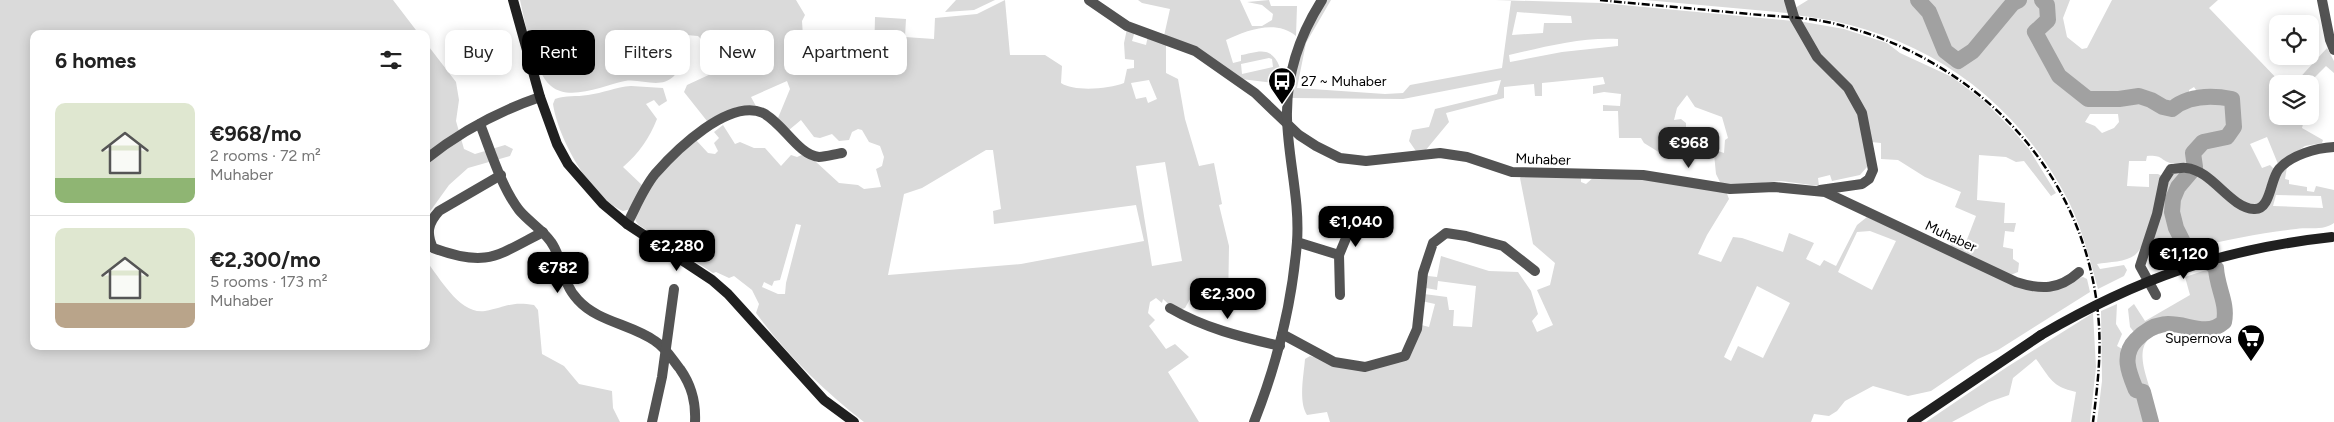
<!DOCTYPE html>
<html lang="en">
<head>
<meta charset="utf-8">
<style>
  body { margin:0; font-family:Figtree,sans-serif; background:#f2f2f2; color:#222; height:100vh; display:flex; flex-direction:column; font-size:19px; white-space:nowrap }
  * { box-sizing:border-box; margin:0 }
  p { font-size:16px; color:#767676 }
  .icon { flex:none; width:28px; height:28px; fill:none; stroke:currentColor; stroke-width:2; stroke-linecap:round; stroke-linejoin:round }
  .map { position:relative; flex:1; overflow:hidden }
  .sheet { position:absolute; left:30px; top:30px; width:400px; height:320px; display:flex; flex-direction:column; background:#fff; border-radius:10px; box-shadow:0 2px 12px #0003 }
  .sheet>* { flex:none }
  .top-card { position:absolute; left:445px; top:30px; width:475px; height:45px; display:flex; gap:10px }
  .buttons { position:absolute; left:2269px; top:15px; display:grid; gap:10px }
  .buttons a { display:grid; place-items:center; width:50px; height:50px; border-radius:10px; background:#fff; box-shadow:0 2px 12px #0003; font-size:25px }
  .price { position:absolute; translate:-50% -42px; padding:0 11px; border-radius:10px; background:#000; color:#fff; font-size:16px; line-height:32px; filter:drop-shadow(0 1px 2px #0008) }
  .price::after { content:''; position:absolute; left:50%; top:30px; width:15px; height:11px; margin-left:-8px; background:inherit; clip-path:polygon(0 0,100% 0,50% 100%) }
  .price.selected { background:#222; color:#fff }
  ul { padding:0; list-style:none }
  li { display:flex; align-items:center; gap:15px; height:125px; padding:0 25px }
  li+li { border-top:1px solid #e0e0e0 }
  li span { display:grid; place-items:center; flex:none; width:140px; height:100px; border-radius:10px; color:#555 }
  li>.icon { margin-inline-start:auto }
  span .icon { width:60px; height:60px; fill:#fffc; stroke-width:1 }
  li b { font-size:21px }
  h2 { display:flex; justify-content:space-between; align-items:center; height:60px; padding:0 25px; font-size:21px }
  .pill { padding:0 18px; border-radius:10px; background:#fff; box-shadow:0 2px 12px #0003; font-size:18px; line-height:45px }
  .pill.selected { background:#000; color:#fff }
  .map>svg:first-child { display:block }
  .green { fill:#dadada; fill-rule:evenodd }
  .lines { fill:none; stroke-linecap:round; stroke-linejoin:round }
  .river { stroke:#a1a1a1; stroke-width:16 }
  .street { stroke:#535353; stroke-width:10 }
  .secondary { stroke:#202020; stroke-width:10 }
  .rail { stroke:#000; stroke-width:2.5; stroke-dasharray:8 2.5 1 2.5; stroke-linecap:butt }
  .secondary-bridge { stroke:#202020; stroke-width:10 }
  .labels { text-anchor:middle; stroke-width:4.5; stroke-linejoin:round; paint-order:stroke }
  .poi-label { font-size:14px; fill:#000; stroke:#fff; text-anchor:start }
  .street-label { font-size:14px; fill:#000; stroke:#fff }
</style>
</head>
<body>
<div class="map">
<svg width="2334" height="422" viewBox="0 0 2334 422">
  <rect width="100%" height="100%" fill="#fff"/>
  <!-- green -->
  <g class="green">
    <path d="M0 0H393L419 34H34V346H426V254L427 262C440 278 460 315 485 311 506 307 511 301 534 305L538 310 542 354 564 366 579 384 612 391 613 408 620 422H0Z"/>
    <path d="M520 0H796L805 15 802 21 804 52 874 59 875 17 906 19 905 37 934 39 935 18 977 14 1005 0 1010 55H1045L1062 66 1061 83C1074 92 1109 89 1124 83L1127 69 1134 68V60L1125 59 1124 43 1127 29 1135 31 1132 41 1146 45 1148 36 1166 42V73L1178 79 1185 119 1199 166 1214 163 1222 204 1219 205 1229 246 1228 307 1212 301 1208 304 1190 299 1185 308 1176 311 1163 299 1162 303 1156 298 1150 302 1148 313 1155 320 1149 326 1166 349 1175 344 1189 357 1168 372 1199 422H864C823 390 787 355 756 313L759 304 752 290 734 276 729 278 716 272 713 273 645 229C640 226 636 224 635 218 633 196 681 154 696 140L708 153 715 154 718 151 714 143 719 138 714 132 723 125 735 144 740 142 754 148H765L781 166 791 155 797 157 804 154 815 161 839 183 858 185 864 189 881 187 876 169 882 166 884 157 880 146 869 142 862 130 858 129 852 132 849 140 839 141 832 134 820 138 814 137 801 120 789 130 778 118 790 89 787 81 751 97 757 108 737 107 707 121 684 92 687 85 728 66 698 36 686 35 675 47C676 56 681 69 674 76 660 90 641 78 625 81 604 85 570 102 551 86 534 72 525 22 520 0ZM1149 80 1157 99 1148 103 1146 97 1136 99 1131 83ZM986 150H993L1001 209 993 211 994 224 1136 205 1144 241 1021 264 888 275 904 194 922 188ZM1165 162 1182 261 1152 266 1136 166ZM796 224 801 225 786 283 785 294H778L762 287 764 282 772 286 774 281 780 280Z"/>
    <path d="M956 0H995L974 10 945 12Z"/>
    <path d="M1138 0H1240L1252 26H1262L1272 20 1273 14 1262 5 1247 2 1269 0 1271 6H1297L1296 36C1276 19 1247 30 1226 40L1233 63 1241 61V55C1248 54 1259 50 1266 52 1278 55 1283 73 1282 84L1241 79 1164 36 1170 9 1142 3ZM1269 58 1272 59 1273 67 1242 74 1241 64Z"/>
    <path d="M1326 0H1331L1306 43 1297 88 1385 94 1403 93 1410 85 1502 68 1511 1 1495 0 1601 3 1804 22 1844 29 1887 43 1900 53 1952 77 1984 101 2012 129 2029 149 2056 193 2051 196 2024 161 2016 162 2006 157 1979 155 1977 200 2005 203 2004 223H2016L2014 232 2005 231 2003 247 2013 249V259L2019 263 2018 272 2008 276 1950 246 1953 239 1966 242 1976 216 1955 207 1961 192 1925 177 1898 160 1881 159V143L1871 142C1865 115 1859 98 1840 78L1832 80C1861 100 1869 133 1867 167L1860 175 1832 181 1830 175 1818 178 1819 186 1781 181 1735 186 1721 184 1716 174 1714 154 1718 151 1724 153 1725 140 1728 138 1722 117 1695 107 1687 95 1677 108 1674 120 1681 119 1686 123V127L1671 147 1660 153 1657 151 1644 143 1641 138H1619L1618 111H1603V105L1620 106 1621 94 1604 92 1593 94V86L1605 84 1603 77 1542 83V96H1535L1534 84 1504 87V98L1446 113 1449 122 1425 151 1418 154 1409 141 1412 130 1429 127 1435 109 1497 94 1501 80 1403 99 1291 98C1292 64 1305 27 1326 0ZM1517 12 1571 16 1572 23H1544L1543 33 1512 35ZM1618 39V46L1562 52 1510 62 1509 55C1544 47 1582 37 1618 39Z"/>
    <path d="M1645 0H1787L1790 12 1787 13Z"/>
    <path d="M1808 0H2070L2063 18 2067 37 2082 49 2087 48 2112 0H2218L2209 8 2282 84H2278V116H2305L2302 128 2323 140 2322 143 2305 146 2278 164 2267 137 2250 144 2262 168 2270 165 2273 168 2261 203 2245 205 2199 170V154C2207 144 2218 143 2231 141L2238 128 2231 96 2198 93 2194 87 2189 90V95L2167 104 2151 96 2137 95 2138 100 2166 112 2191 101 2217 99 2227 102 2230 126 2226 133C2202 137 2187 138 2191 166 2184 164 2176 165 2170 163 2160 160 2163 155 2147 156L2146 161H2129L2127 186 2149 187V174H2158L2162 176C2159 194 2149 244 2135 255 2126 262 2109 262 2097 264L2100 269 2124 265 2127 270 2124 276 2098 289C2090 260 2082 229 2069 202 2013 93 1915 28 1795 15V8ZM2090 114H2118L2119 122 2114 128 2102 133 2095 126 2085 122Z"/>
    <path d="M426 43 456 82 459 100 456 121 464 149 475 154 505 145 513 149 510 156 468 168 449 185 426 217Z"/>
    <path d="M2327 48 2334 61V73L2326 66 2308 84H2294Z"/>
    <path d="M631 86 663 88 667 101 659 106 654 100 646 104 657 119C649 139 639 153 623 167L643 186 631 209 623 211C590 197 558 138 553 104L555 99C566 95 576 97 588 95 603 93 616 87 631 86Z"/>
    <path d="M2287 167 2285 179 2289 180V184L2307 187V191L2314 192 2316 186 2334 190V223C2323 231 2309 227 2296 229 2262 233 2228 239 2195 248 2187 243 2186 239 2183 230 2174 205 2177 192 2197 175L2258 210 2276 178ZM2276 195 2321 196 2323 208 2273 206Z"/>
    <path d="M2187 171C2183 176 2177 181 2174 186 2163 203 2167 243 2187 251L2161 261 2163 247H2147L2170 174Z"/>
    <path d="M1522 175 1581 177V182L1586 184 1595 176H1641L1726 191 1729 199 1707 235 1698 254 1721 262 1733 237 1742 238 1783 252 1789 233 1814 243 1806 259 1820 266 1824 260 1836 266 1857 225 1867 217 2026 289 2083 277 2087 279 2090 292 1998 350 1978 359 1931 391 1908 396 1873 386 1845 401 1837 411 1829 416 1814 414 1811 422H1330L1327 412 1307 415C1298 401 1304 374 1305 359L1310 356 1355 368 1408 350 1414 323 1429 327 1435 304 1417 300 1424 294 1447 297 1449 310H1454L1453 326 1472 327 1476 286 1438 281 1437 290 1426 288 1428 276 1437 277 1441 256 1489 271 1518 272 1531 291 1538 314 1532 321 1537 332 1553 325 1537 290 1550 285 1555 263 1533 244 1520 178ZM1870 231 1896 241 1872 290 1838 272 1857 232ZM1757 286 1790 303 1763 358 1738 346 1731 361 1724 357Z"/>
    <path d="M2212 268C2214 282 2221 293 2223 306 2227 341 2180 319 2163 320 2153 321 2143 327 2134 332L2130 327 2128 309 2134 304 2145 321 2190 295 2185 277Z"/>
    <path d="M2117 304 2116 324 2122 334 2117 346 2124 350 2123 363 2129 381 2134 392 2142 400 2148 422H2097L2102 381 2101 311Z"/>
    <path d="M2093 313 2096 367 2090 422H2071L2076 392C2051 386 2051 379 2036 359L2013 378 2009 395 1989 402 1952 422H1926L2007 367Z"/>
    <path d="M2163 327 2162 333C2131 339 2145 371 2151 392L2147 396C2145 388 2136 385 2133 377 2123 353 2140 333 2163 327Z"/>
  </g>
  <g class="lines">
    <!-- river -->
    <g class="river">
      <path d="M1918 0 1929 12 1945 51 1958 61 1973 51 2013 3 2019 0"/>
      <path d="M2042 0 2047 5 2048 20 2035 32 2059 76 2088 99H2119L2139 96 2151 100 2163 107 2172 109C2189 95 2211 95 2232 99L2234 127 2227 137 2203 142 2193 153 2195 167 2178 187 2173 199 2172 212 2176 228 2185 246 2197 252 2216 268C2217 288 2228 303 2224 322 2197 345 2171 303 2136 340 2121 355 2129 373 2136 390L2143 392 2151 422"/>
    </g>
    <!-- street -->
    <g class="street">
      <path d="M1089 0 1127 26 1195 51 1255 93 1299 135 1316 146 1340 158 1366 161 1440 153 1467 157 1512 172 1643 175 1730 189 1774 187 1825 192 2016 282C2041 290 2059 290 2079 272"/>
      <path d="M1789 0 1794 17 1817 57 1848 88 1862 113 1873 170 1869 179 1862 184 1820 190"/>
      <path d="M2322 0 2330 40 2334 50"/>
      <path d="M480 124C491 152 501 186 519 210 529 222 543 230 551 242 564 260 560 281 578 300 598 322 631 324 655 341 666 348 672 359 680 369 692 386 696 402 695 422"/>
      <path d="M426 159C460 132 499 111 540 97"/>
      <path d="M501 175 439 211C428 223 426 233 433 248 487 268 496 256 543 232"/>
      <path d="M627 224C636 207 643 189 655 174 676 150 729 98 763 113 783 123 798 155 819 157 826 157 835 154 842 153"/>
      <path d="M1297 242 1339 255 1340 295"/>
      <path d="M1339 255 1349 231"/>
      <path d="M2156 295 2140 266 2157 214 2164 180 2171 169C2176 169 2182 167 2186 168 2212 170 2230 208 2254 209 2271 210 2270 179 2279 169 2291 155 2316 148 2334 147"/>
      <path d="M1170 308C1204 328 1241 337 1280 346"/>
      <path d="M1282 334 1334 362 1365 367 1405 356 1417 329 1423 273 1433 243 1446 233 1466 236 1503 246 1535 271"/>
      <path d="M652 422 662 377 674 289"/>
      <path d="M1254 422C1277 364 1292 304 1297 242 1300 200 1288 159 1287 118 1286 75 1299 36 1322 0"/>
    </g>
    <!-- secondary -->
    <g class="secondary">
      <path d="M513 0 540 97 557 144 568 164 603 204 627 224 712 280 728 294 824 400 854 422"/>
      <path d="M1912 422 2041 335"/>
    </g>
    <!-- rail -->
    <path class="rail" d="M1600 0C1649 5 1699 9 1749 14 1782 17 1815 17 1847 27 1986 66 2090 180 2099 326 2101 359 2097 390 2093 422"/>
    <!-- secondary-bridge -->
    <path class="secondary-bridge" d="M2041 335C2137 279 2221 249 2332 237"/>
  </g>
  <!-- icons -->
  <defs>
    <g id="bus-pin" transform="scale(1.4375)"><path d="M0 17L-7.5 6A9.5 9.5 0 1 1 7.5 6Z" fill="#000" stroke="#fff"/><path d="M-5-6H5V4H4V6H2V4H-2V6H-4V4H-5ZM-3.5-4V0h7V-4ZM-3.5 1.2v1.5H-2V1.2ZM2 1.2v1.5H3.5V1.2Z" fill="#fff"/></g>
    <g id="supermarket-pin" transform="scale(1.4375)"><path d="M0 17L-7.5 6A9.5 9.5 0 1 1 7.5 6Z" fill="#000" stroke="#fff"/><path d="M-6-5.5h2.5l.6 2H6L4.5 2H-2.5L-4.4-4H-6ZM-1.5 3.2a1.3 1.3 0 1 0 .1 0ZM3 3.2a1.3 1.3 0 1 0 .1 0Z" fill="#fff"/></g>
  </defs>
  <g fill-rule="evenodd">
    <use href="#bus-pin" x="1282" y="81"/>
    <use href="#supermarket-pin" x="2251" y="338"/>
  </g>
  <g class="labels">
    <!-- poi labels -->
    <g class="poi-label">
      <text x="1301" y="86">27 ~ Muhaber</text>
      <text x="2232" y="343" text-anchor="end">Supernova</text>
    </g>
    <!-- street labels -->
    <g class="street-label">
      <text transform="translate(1543 159) rotate(2)" y="5">Muhaber</text>
      <text transform="translate(1951 236) rotate(25)" y="5">Muhaber</text>
    </g>
  </g>
</svg>
<div class="buttons">
<a><svg class="icon" aria-label="locate" viewBox="0 0 24 24"><circle cx="12" cy="12" r="6"/><path d="M12 2v4M12 18v4M2 12h4M18 12h4"/></svg></a>
<a><svg class="icon" aria-label="layers" viewBox="0 0 24 24"><path d="M12 4l9 5-9 5-9-5zM3 14l9 5 9-5"/></svg></a>
</div>
<b class="price selected" style="left:1689px;top:169px">€968</b>
<b class="price" style="left:1356px;top:248px">€1,040</b>
<b class="price" style="left:677px;top:272px">€2,280</b>
<b class="price" style="left:2184px;top:280px">€1,120</b>
<b class="price" style="left:558px;top:294px">€782</b>
<b class="price" style="left:1228px;top:320px">€2,300</b>
<div class="top-card">
<a class="pill">Buy</a>
<a class="pill selected">Rent</a>
<a class="pill">Filters</a>
<a class="pill">New</a>
<a class="pill">Apartment</a>
</div>
<section class="sheet">
<h2>6 homes<svg class="icon" aria-label="filters" viewBox="0 0 24 24"><path d="M4 7h16M4 17h16"/><circle cx="9" cy="7" r="2"/><circle cx="15" cy="17" r="2"/></svg></h2>
<ul>
<li><span style="background:linear-gradient(#dfe7d0 75%,#8fb573 0)"><svg class="icon" aria-label="home" viewBox="0 0 24 24"><path d="M3 11l9-7 9 7M6 9v11h12V9"/></svg></span><div><b>€968/mo</b><p>2 rooms · 72 m²</p><p>Muhaber</p></div></li>
<li><span style="background:linear-gradient(#dfe7d0 75%,#b9a48a 0)"><svg class="icon" aria-label="home" viewBox="0 0 24 24"><path d="M3 11l9-7 9 7M6 9v11h12V9"/></svg></span><div><b>€2,300/mo</b><p>5 rooms · 173 m²</p><p>Muhaber</p></div></li>
</ul>
</section>
</div>
</body>
</html>
